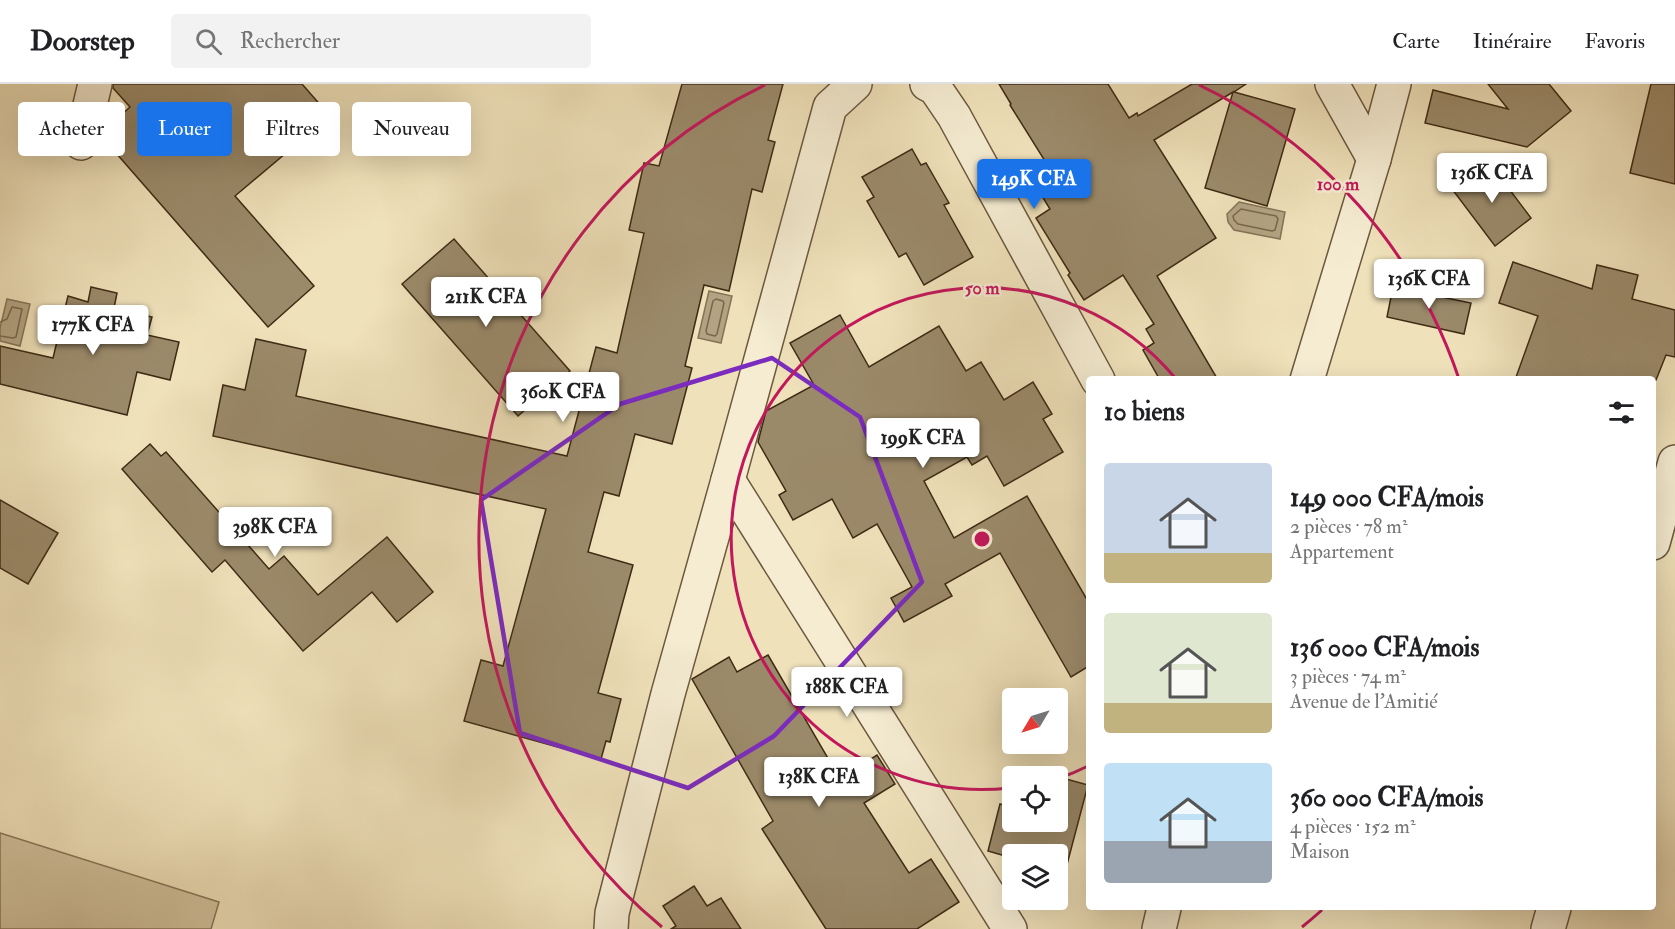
<!DOCTYPE html>
<html lang="fr">
<head>
<meta charset="utf-8">
<style>
  body { margin:0; font-family:"IM FELL Double Pica",serif; background:#f2f2f2; color:#202124; height:100vh; display:flex; flex-direction:column; font-size:22px; white-space:nowrap }
  * { box-sizing:border-box; margin:0 }
  p { font-size:20px; color:#757577 }
  .icon { flex:none; width:33px; height:33px; fill:none; stroke:currentColor; stroke-width:2; stroke-linecap:round; stroke-linejoin:round }
  .map { position:relative; flex:1; overflow:hidden }
  .details { position:absolute; left:1086px; top:292px; width:570px; height:534px; display:flex; flex-direction:column; background:#fff; border-radius:6px; box-shadow:0 6px 24px #0002 }
  .details>* { flex:none }
  .banner { position:absolute; left:18px; top:18px; width:570px; height:54px; display:flex; gap:12px }
  .needle { width:39px; rotate:232deg }
  .buttons { position:absolute; left:1002px; top:604px; display:grid; gap:12px }
  .buttons a { display:grid; place-items:center; width:66px; height:66px; border-radius:6px; background:#fff; box-shadow:0 6px 24px #0002; font-size:30px }
  .price { position:absolute; translate:-50% -51px; padding:0 14px; border-radius:6px; background:#fff; color:#222; font-size:20px; line-height:39px; filter:drop-shadow(0 2px 3px #0008) }
  .price::after { content:''; position:absolute; left:50%; top:36px; width:18px; height:14px; margin-left:-9px; background:inherit; clip-path:polygon(0 0,100% 0,50% 100%) }
  .price.active { background:#1a73e8; color:#fff }
  ul { padding:0; list-style:none }
  li { display:flex; align-items:center; gap:18px; height:150px; padding:0 18px }
  li span { display:grid; place-items:center; flex:none; width:168px; height:120px; border-radius:6px; color:#555 }
  li>.icon { margin-inline-start:auto }
  span .icon { width:72px; height:72px; fill:#fffc; stroke-width:1 }
  li b { font-size:26px }
  h2 { display:flex; justify-content:space-between; align-items:center; height:72px; padding:0 18px; font-size:26px }
  .pill { padding:0 21px; border-radius:6px; background:#fff; box-shadow:0 6px 24px #0002; font-size:21px; line-height:54px }
  .pill.active { background:#1a73e8; color:#fff }
  header { display:flex; align-items:center; gap:36px; box-sizing:border-box; height:84px; padding:0 30px; background:#fff; border-bottom:2px solid #e0e0e0 }
  header strong { font-size:28px }
  nav { display:flex; gap:33px; margin-inline-start:auto; font-size:21px }
  .search { width:420px; height:54px; background:#f2f2f2; display:flex; align-items:center; gap:15px; box-sizing:border-box; padding:0 21px; border-radius:6px; color:#757577; font-size:22px }
  .map>svg:first-child { display:block }
  .green { fill:#d1c29e; stroke:#887659; stroke-width:1.5 }
  .water { fill:#b3a382; stroke:#857356; stroke-width:1.5 }
  .lines { fill:none; stroke-linecap:round; stroke-linejoin:round }
  .shore { stroke:#79674b; stroke-width:1.5 }
  .building { fill:#9b8a6a; stroke:#3f2b14; stroke-width:1.5 }
  .street-casing { stroke:#6b583e; stroke-width:36 }
  .street { stroke:#f5ecd2; stroke-width:33 }
  .marked { fill:none; stroke:#7b2cbf; stroke-width:4.5; stroke-linejoin:round }
  .ring { fill:none; stroke:#c2185b; stroke-width:3 }
  .centre { fill:#c2185b; stroke:#f5ecd2; stroke-width:3 }
  .ring-label { font-size:18px; text-anchor:middle; font-weight:bold; fill:#c2185b; stroke:#f5ecd2; stroke-width:5; stroke-linejoin:round; paint-order:stroke }
</style>
</head>
<body>
<header>
<strong>Doorstep</strong>
<div class="search"><svg class="icon" aria-label="search" viewBox="0 0 24 24"><circle cx="10" cy="10" r="6"/><path d="M15 15l6 6"/></svg>Rechercher</div>
<nav><a>Carte</a><a>Itinéraire</a><a>Favoris</a></nav>
</header>
<div class="map">
<svg width="1675" height="845" viewBox="0 0 1675 845">
  <rect width="100%" height="100%" fill="#efe1ba"/>
  <filter id="stains"><feTurbulence type="fractalNoise" baseFrequency=".00333" numOctaves="4"/><feColorMatrix values="0 0 0 0 .2 0 0 0 0 .09 0 0 0 0 .02 0 0 0 .5 -.17"/></filter>
  <radialGradient id="worn" r=".72"><stop offset=".6" stop-color="#630" stop-opacity="0"/><stop offset="1" stop-color="#630" stop-opacity=".3"/></radialGradient>
  <!-- green -->
  <path class="green" d="M0 749 219 818 211 845H0Z"/>
  <!-- water -->
  <g class="water">
    <path d="M1239 118 1285 128 1280 155 1234 146 1228 138 1227 130Z"/>
    <path d="M709 207 732 212 721 259 698 254Z"/>
    <path d="M7 215 30 220 20 262 0 257V244Z"/>
  </g>
  <g class="lines">
    <!-- shore -->
    <g class="shore">
      <path d="M1241 125 1276 132 1278 135 1275 146 1272 147 1238 140 1234 136 1233 132Z"/>
      <path d="M716 215 723 217 724 219 717 250 715 252 707 250 706 247 713 217Z"/>
      <path d="M0 238 7 235 12 223 22 225 16 253 13 254 0 252"/>
    </g>
  </g>
  <!-- building -->
  <g class="building">
    <path d="M113 0H302L330 32 235 112 314 202 268 243 102 53 103 48 130 23 113 4Z"/>
    <path d="M682 0H783L768 56 775 58 762 108 752 105 729 207 704 201 685 282 692 284 672 360 635 350 619 412 604 408 588 468 633 481 598 609 621 615 610 658 606 657 601 675 464 637 481 576 503 582 546 425 213 352 223 301 245 306 256 255 306 266 296 312 567 372 596 263 617 269 644 149 629 146 644 79 659 82Z"/>
    <path d="M999 0H1108L1129 34 1137 29 1138 32 1192 0H1246L1234 8 1295 25 1267 122 1205 104 1233 8 1154 56 1216 154 1157 192 1218 296H1160L1143 266 1154 259 1146 245 1154 240 1123 191 1084 216 1068 191 1070 189 1036 134 1050 125 1037 104 1055 93 1010 21 1011 20Z"/>
    <path d="M1488 0H1549L1571 27 1527 63 1425 39 1433 6 1508 25Z"/>
    <path d="M1651 0H1675V100L1630 89Z"/>
    <path d="M912 65 921 81 926 79 949 119 944 121 973 173 924 201 906 169 899 173 867 117 874 113 862 93Z"/>
    <path d="M1488 77 1531 134 1495 162 1452 105Z"/>
    <path d="M454 155 570 287 518 332 402 200Z"/>
    <path d="M1513 178 1592 205 1597 181 1638 191 1632 215 1675 226V273L1666 271 1656 296H1515L1538 232 1499 219Z"/>
    <path d="M91 203 117 209 114 224 152 233 147 251 179 258 170 296 137 288 127 331 0 300V262L53 274 68 212 88 218Z"/>
    <path d="M1393 203 1471 219 1464 250 1387 233Z"/>
    <path d="M840 231 869 283 939 242 966 287 981 278 1004 316 1033 298 1052 330 1043 335 1063 368 1004 402 987 372 972 381 967 373 924 397 954 454 1027 412 1089 519V582L1071 593 1000 469 945 500 952 512 904 538 891 514 912 503 877 440 853 454 832 415 793 436 779 411 786 407 758 358 766 327 814 301 790 259Z"/>
    <path d="M150 360 161 372 166 368 269 485 284 472 318 511 387 453 433 508 397 538 372 508 303 567 225 476 212 488 122 385Z"/>
    <path d="M0 416 58 449 28 500 0 484Z"/>
    <path d="M768 571 840 695 877 671 895 700 864 719 909 789 931 775 959 818 917 845H826L762 745 773 737 692 595 729 573 737 588Z"/>
    <path d="M1037 687 1088 701 1065 788 1058 786V771H1012V774L988 767 1000 720 1012 723V738H1058V693H1036Z"/>
    <path d="M694 802 707 822 721 814 741 845H671L676 842 663 822Z"/>
  </g>
  <g class="lines">
    <!-- street casing -->
    <g class="street-casing">
      <g id="street">
        <path d="M927 0 935 4 954 32 1098 296"/>
        <path d="M1332 0 1374 75"/>
        <path d="M81 59 95 0"/>
        <path d="M1307 296 1374 75 1394 0"/>
        <path d="M728 396 1010 845"/>
        <path d="M1653 459 1675 378"/>
        <path d="M611 845 612 829 668 610 728 396 830 23 855 0"/>
        <path d="M1159 845 1164 824"/>
        <path d="M1548 845 1554 824"/>
      </g>
    </g>
    <!-- street -->
    <use href="#street" class="street"/>
  </g>
  <!-- marked area -->
  <path class="marked" d="M772 274 860 333 922 498 774 652 688 704 520 649 481 416 620 320Z"/>
  <!-- distance rings -->
  <g class="ring">
    <path d="M1088 682A251 251 0 0 1 1060 694M1010 704A251 251 0 1 1 1176 295"/>
    <path d="M1322 826A503 503 0 0 1 1302 843M662 843A503 503 0 0 1 765 1M1199 1A503 503 0 0 1 1459 295"/>
  </g>
  <circle cx="982" cy="455" r="9" class="centre"/>
  <g class="ring-label">
    <text x="1338" y="106">100 m</text>
    <text x="982" y="210">50 m</text>
  </g>
  <rect width="100%" height="100%" filter="url(#stains)"/>
  <rect width="100%" height="100%" fill="url(#worn)"/>
</svg>
<div class="buttons">
<a><svg class="needle" viewBox="-14 -14 28 28"><path d="M0-13l5 13h-10z" fill="#e53935"/><path d="M0 13l5-13h-10z" fill="#757577"/></svg></a>
<a><svg class="icon" aria-label="locate" viewBox="0 0 24 24"><circle cx="12" cy="12" r="6"/><path d="M12 2v4M12 18v4M2 12h4M18 12h4"/></svg></a>
<a><svg class="icon" aria-label="layers" viewBox="0 0 24 24"><path d="M12 4l9 5-9 5-9-5zM3 14l9 5 9-5"/></svg></a>
</div>
<b class="price" style="left:1492px;top:120px">136K CFA</b>
<b class="price active" style="left:1034px;top:126px">149K CFA</b>
<b class="price" style="left:1429px;top:226px">136K CFA</b>
<b class="price" style="left:486px;top:244px">211K CFA</b>
<b class="price" style="left:93px;top:272px">177K CFA</b>
<b class="price" style="left:563px;top:339px">360K CFA</b>
<b class="price" style="left:923px;top:385px">199K CFA</b>
<b class="price" style="left:275px;top:474px">398K CFA</b>
<b class="price" style="left:847px;top:634px">188K CFA</b>
<b class="price" style="left:819px;top:724px">138K CFA</b>
<div class="banner">
<a class="pill">Acheter</a>
<a class="pill active">Louer</a>
<a class="pill">Filtres</a>
<a class="pill">Nouveau</a>
</div>
<section class="details">
<h2>10 biens<svg class="icon" aria-label="filters" viewBox="0 0 24 24"><path d="M4 7h16M4 17h16"/><circle cx="9" cy="7" r="2"/><circle cx="15" cy="17" r="2"/></svg></h2>
<ul>
<li><span style="background:linear-gradient(#c9d6e8 75%,#c2b280 0)"><svg class="icon" aria-label="home" viewBox="0 0 24 24"><path d="M3 11l9-7 9 7M6 9v11h12V9"/></svg></span><div><b>149 000 CFA/mois</b><p>2 pièces · 78 m²</p><p>Appartement</p></div></li>
<li><span style="background:linear-gradient(#dfe7d0 75%,#c2b280 0)"><svg class="icon" aria-label="home" viewBox="0 0 24 24"><path d="M3 11l9-7 9 7M6 9v11h12V9"/></svg></span><div><b>136 000 CFA/mois</b><p>3 pièces · 74 m²</p><p>Avenue de l'Amitié</p></div></li>
<li><span style="background:linear-gradient(#bfe0f5 65%,#9aa5b1 0)"><svg class="icon" aria-label="home" viewBox="0 0 24 24"><path d="M3 11l9-7 9 7M6 9v11h12V9"/></svg></span><div><b>360 000 CFA/mois</b><p>4 pièces · 152 m²</p><p>Maison</p></div></li>
</ul>
</section>
</div>
</body>
</html>
